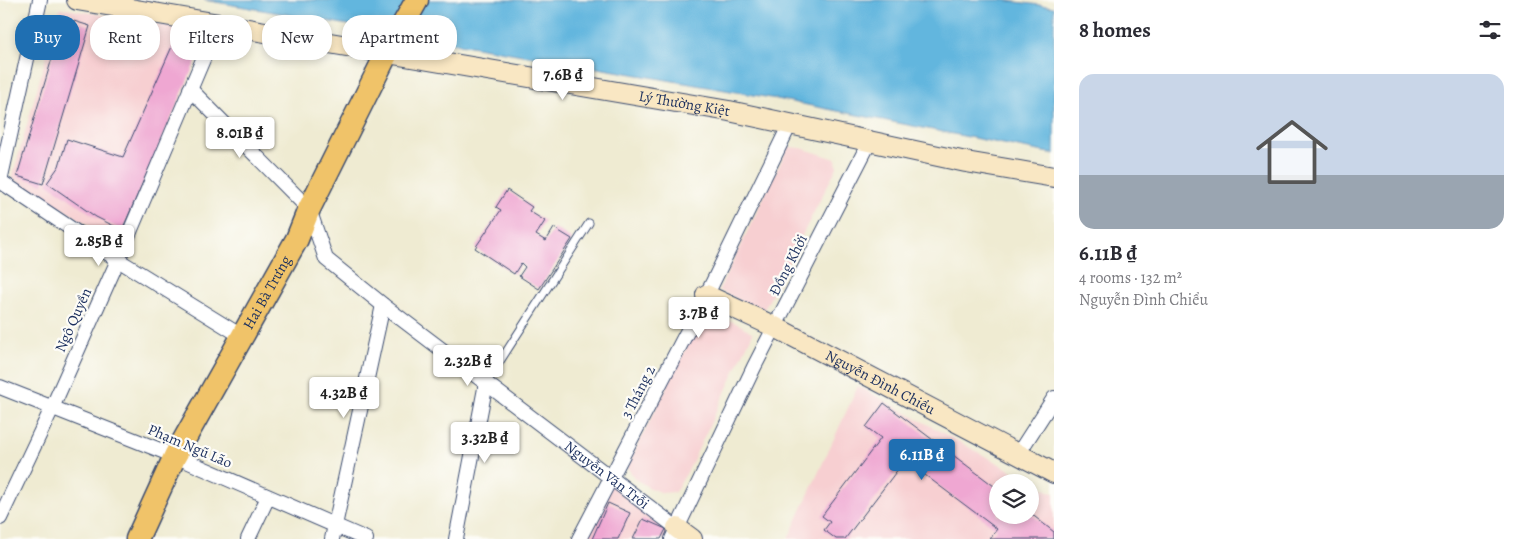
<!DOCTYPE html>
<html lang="en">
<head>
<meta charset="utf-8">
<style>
  body { margin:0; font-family:Alegreya,serif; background:#f2f2f3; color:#2b2b33; height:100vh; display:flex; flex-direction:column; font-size:19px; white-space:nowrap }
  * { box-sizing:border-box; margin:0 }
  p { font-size:16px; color:#7c7c81 }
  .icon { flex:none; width:28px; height:28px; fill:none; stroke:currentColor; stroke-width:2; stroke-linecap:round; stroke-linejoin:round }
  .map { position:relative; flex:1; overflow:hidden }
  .drawer { display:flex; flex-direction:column; background:#fff; width:475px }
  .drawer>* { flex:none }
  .guide { position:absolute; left:15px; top:15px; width:475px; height:45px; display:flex; gap:10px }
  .fabs { position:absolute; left:989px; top:474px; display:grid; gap:10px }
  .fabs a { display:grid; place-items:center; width:50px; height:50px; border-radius:50%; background:#fff; box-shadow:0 2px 8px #0003; font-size:25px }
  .price { position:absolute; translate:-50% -42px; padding:0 11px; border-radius:5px; background:#fff; color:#222; font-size:16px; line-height:32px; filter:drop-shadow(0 1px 2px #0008) }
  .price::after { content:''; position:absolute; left:50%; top:30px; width:15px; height:11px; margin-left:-8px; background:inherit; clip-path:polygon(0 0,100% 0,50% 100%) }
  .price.current { background:#1f6fb2; color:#fff }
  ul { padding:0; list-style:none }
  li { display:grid; align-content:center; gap:10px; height:265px; padding:0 25px }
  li+li { border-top:1px solid #e1e1e2 }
  li span { display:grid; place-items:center; height:155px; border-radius:15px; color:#555 }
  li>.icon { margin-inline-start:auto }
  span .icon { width:90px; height:90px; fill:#fffc; stroke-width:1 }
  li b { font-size:21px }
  h2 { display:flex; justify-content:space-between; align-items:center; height:60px; padding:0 25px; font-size:21px }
  .chip { padding:0 18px; border-radius:20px; background:#fff; box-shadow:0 2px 8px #0003; font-size:18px; line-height:45px }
  .chip.current { background:#1f6fb2; color:#fff }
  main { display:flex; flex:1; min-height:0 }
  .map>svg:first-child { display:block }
  .built { fill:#f7cfd1; fill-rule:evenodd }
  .water { fill:#62b6de; stroke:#3e729e }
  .building { fill:#efa7d2 }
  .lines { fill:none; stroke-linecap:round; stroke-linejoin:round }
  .lane-casing { stroke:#3b4b6f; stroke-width:9 }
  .street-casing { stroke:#3b4b6f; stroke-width:16 }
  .secondary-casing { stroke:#3b4b6f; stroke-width:22 }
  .primary-casing { stroke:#3b4b6f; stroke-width:25 }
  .lane { stroke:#fff; stroke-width:7 }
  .street { stroke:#fff; stroke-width:14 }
  .secondary { stroke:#f9e7c3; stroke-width:20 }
  .primary { stroke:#f0c369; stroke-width:22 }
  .labels { text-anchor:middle; stroke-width:4.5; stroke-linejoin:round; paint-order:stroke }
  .street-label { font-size:15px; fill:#1b2f5e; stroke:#fdfcf7 }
</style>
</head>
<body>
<main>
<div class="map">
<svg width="1054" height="539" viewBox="0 0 1054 539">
  <rect width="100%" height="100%" fill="#fdfcf7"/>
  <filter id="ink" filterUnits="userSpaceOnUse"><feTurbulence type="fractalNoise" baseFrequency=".02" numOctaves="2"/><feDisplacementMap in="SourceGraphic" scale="10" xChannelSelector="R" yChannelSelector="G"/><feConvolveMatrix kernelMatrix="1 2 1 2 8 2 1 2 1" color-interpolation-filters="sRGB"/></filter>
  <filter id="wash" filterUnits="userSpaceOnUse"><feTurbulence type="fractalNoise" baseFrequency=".0096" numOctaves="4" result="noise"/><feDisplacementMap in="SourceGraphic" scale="20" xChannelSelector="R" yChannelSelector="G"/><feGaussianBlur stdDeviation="1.12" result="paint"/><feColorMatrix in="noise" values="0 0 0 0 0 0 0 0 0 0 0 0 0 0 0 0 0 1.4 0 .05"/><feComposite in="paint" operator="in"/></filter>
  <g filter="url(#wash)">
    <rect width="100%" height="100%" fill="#efebd2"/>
    <!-- built -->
    <g class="built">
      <path d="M60 8 208 32 120 244 12 178Z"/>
      <path d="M788 147 801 148 836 159 837 167 763 312 719 290Z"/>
      <path d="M708 315H717L742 326 753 333 689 469 675 492 662 493 650 488 635 479 627 467 700 320Z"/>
      <path d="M858 386 1054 494V539H788ZM998 482H1030V515H998Z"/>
      <path d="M610 484 671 530 667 539H581Z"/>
    </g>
    <!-- water -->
    <path class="water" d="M204 0H1002L1054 7V154L777 99Z"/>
    <g id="blocks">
      <!-- building -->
      <g class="building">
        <path d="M64 18 90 26 43 184 17 176Z"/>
        <path d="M174 42 203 45 122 230 96 217 47 183 59 166 67 139 123 157Z"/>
        <path d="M507 190 532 207 529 211 545 221 536 235 546 241 554 228 572 239 539 289 519 276 525 267 521 263 514 274 475 248 501 210 496 207Z"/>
        <path d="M884 403 998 489V515H1030V513L1054 532V539H989L997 529 905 460 845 539H836L824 530 830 522 822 516 881 438 866 427Z"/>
        <path d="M608 503 630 513 618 539H592Z"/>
        <path d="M643 519 666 529 661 539H633Z"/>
      </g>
    </g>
  </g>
  <g filter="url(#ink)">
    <use href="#blocks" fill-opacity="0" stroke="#3b4b6f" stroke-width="1"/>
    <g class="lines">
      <!-- lane casing -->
      <g class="lane-casing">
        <path id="lane" d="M486 383 589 223"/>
      </g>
      <!-- street casing -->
      <g class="street-casing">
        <g id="street">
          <path id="s1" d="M190 89 309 209 326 259 383 305 677 528"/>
          <path d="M0 181 118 260 243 337"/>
          <path d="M0 181 40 0"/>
          <path d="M0 387 175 456 366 539"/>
          <path d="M1018 454 1054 398"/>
          <path d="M0 518 52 408 118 260 218 24"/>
          <path d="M248 539 268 497"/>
          <path d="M332 539 383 305"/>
          <path d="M456 539 486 383"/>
          <path d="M579 539 712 284 790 124"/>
          <path d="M672 539 754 367 870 141"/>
        </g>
      </g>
      <!-- secondary casing -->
      <g class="secondary-casing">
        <g id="secondary">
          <path id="s2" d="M77 0 729 111 966 162 1054 177"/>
          <path id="s3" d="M706 295 775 327 1054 473"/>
          <path d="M677 528 692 539"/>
        </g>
      </g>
      <!-- primary casing -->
      <g class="primary-casing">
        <g id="primary">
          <path id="s4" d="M137 539 175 456 297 239 309 209 387 53 417 0"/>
        </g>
      </g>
      <!-- lane -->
      <use href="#lane" class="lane"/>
      <!-- street -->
      <use href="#street" class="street"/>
      <!-- secondary -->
      <use href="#secondary" class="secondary"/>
      <!-- primary -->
      <use href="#primary" class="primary"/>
    </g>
  </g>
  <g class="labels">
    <!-- street labels -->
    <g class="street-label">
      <text dy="5" stroke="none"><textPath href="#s2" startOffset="616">Lý Thường Kiệt</textPath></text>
      <text transform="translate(788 265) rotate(-63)" y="5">Đồng Khởi</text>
      <text dy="5" stroke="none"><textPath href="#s4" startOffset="279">Hai Bà Trưng</textPath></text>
      <text transform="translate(73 320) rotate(-66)" y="5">Ngô Quyền</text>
      <text dy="5" stroke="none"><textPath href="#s3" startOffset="195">Nguyễn Đình Chiểu</textPath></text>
      <text transform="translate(638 392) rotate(-63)" y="5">3 Tháng 2</text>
      <text transform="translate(190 446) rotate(23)" y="5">Phạm Ngũ Lão</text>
      <text dy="5" stroke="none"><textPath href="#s1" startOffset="576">Nguyễn Văn Trỗi</textPath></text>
    </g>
  </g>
</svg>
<div class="fabs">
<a><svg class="icon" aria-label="layers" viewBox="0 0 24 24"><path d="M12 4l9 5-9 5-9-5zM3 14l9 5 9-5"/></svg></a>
</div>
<b class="price" style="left:563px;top:101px">7.6B ₫</b>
<b class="price" style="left:240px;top:159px">8.01B ₫</b>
<b class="price" style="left:99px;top:267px">2.85B ₫</b>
<b class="price" style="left:699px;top:339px">3.7B ₫</b>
<b class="price" style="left:468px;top:387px">2.32B ₫</b>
<b class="price" style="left:344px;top:419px">4.32B ₫</b>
<b class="price" style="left:485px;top:464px">3.32B ₫</b>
<b class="price current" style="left:922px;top:481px">6.11B ₫</b>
<div class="guide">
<a class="chip current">Buy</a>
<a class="chip">Rent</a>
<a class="chip">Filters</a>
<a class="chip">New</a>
<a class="chip">Apartment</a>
</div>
</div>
<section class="drawer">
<h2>8 homes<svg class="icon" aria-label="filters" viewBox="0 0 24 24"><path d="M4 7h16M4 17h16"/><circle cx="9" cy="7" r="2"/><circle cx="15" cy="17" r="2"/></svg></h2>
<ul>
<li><span style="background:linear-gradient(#c9d6e8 65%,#9aa5b1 0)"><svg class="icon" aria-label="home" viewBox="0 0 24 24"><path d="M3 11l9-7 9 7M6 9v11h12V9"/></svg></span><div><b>6.11B ₫</b><p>4 rooms · 132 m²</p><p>Nguyễn Đình Chiểu</p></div></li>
</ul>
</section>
</main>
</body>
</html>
